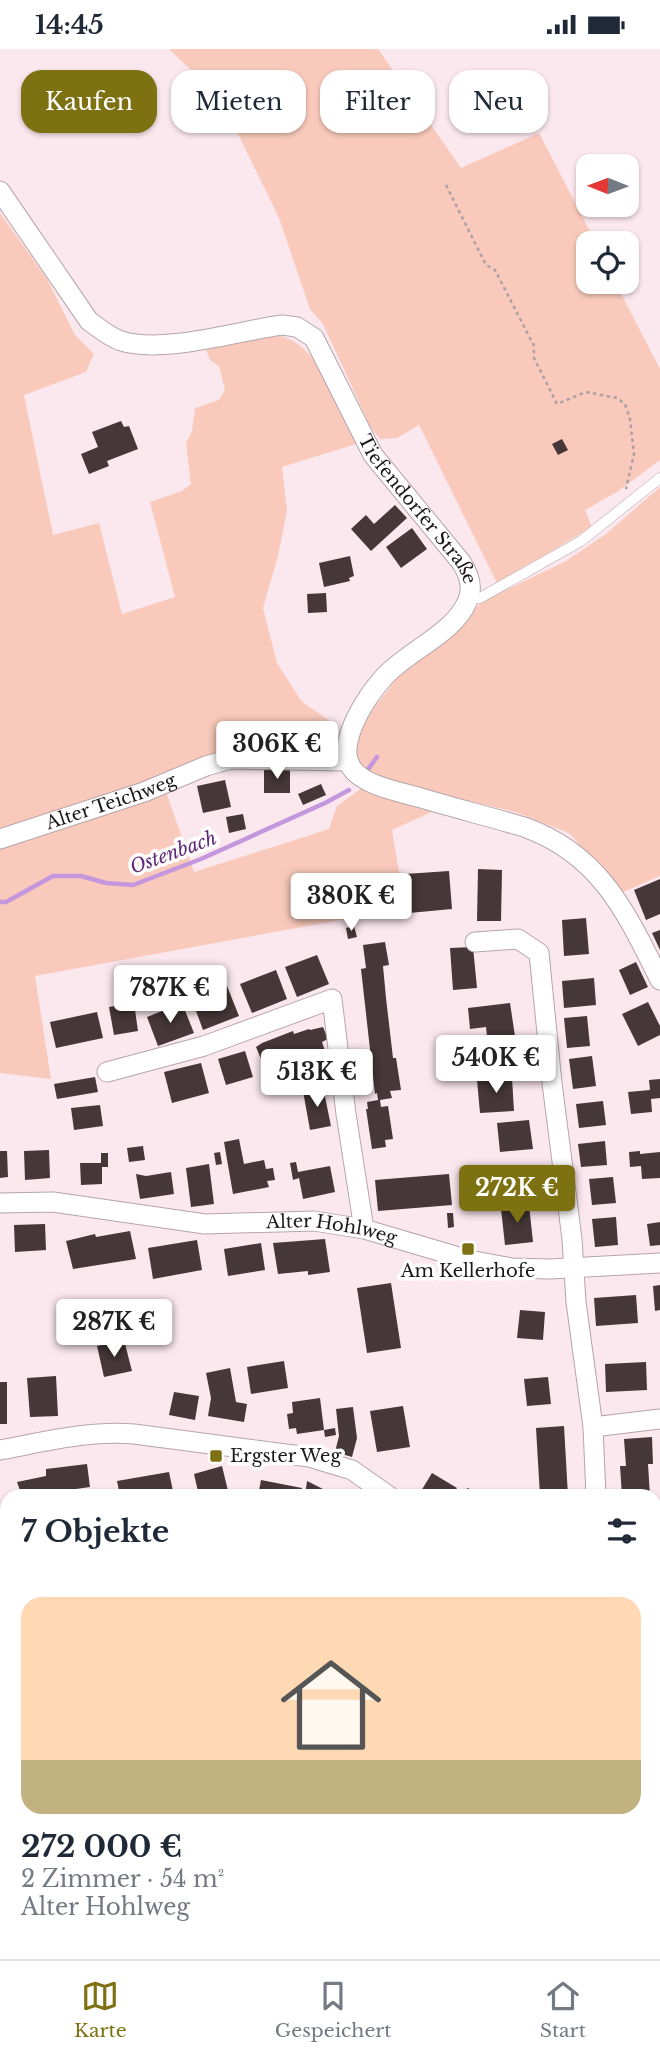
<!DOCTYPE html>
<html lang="de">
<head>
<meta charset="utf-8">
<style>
  body { margin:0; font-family:"Libre Baskerville",serif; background:#f6f6f7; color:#1f2937; height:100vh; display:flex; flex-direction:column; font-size:26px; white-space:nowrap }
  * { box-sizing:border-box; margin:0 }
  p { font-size:23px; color:#747a83 }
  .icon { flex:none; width:38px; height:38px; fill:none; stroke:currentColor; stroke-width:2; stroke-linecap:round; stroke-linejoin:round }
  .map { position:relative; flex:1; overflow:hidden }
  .side { position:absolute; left:0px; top:1440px; width:662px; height:471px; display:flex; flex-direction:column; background:#fff; border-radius:21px 21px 0 0; box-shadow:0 2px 5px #0004 }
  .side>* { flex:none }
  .hud { position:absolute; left:21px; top:21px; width:620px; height:63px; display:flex; gap:14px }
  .needle { width:46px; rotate:271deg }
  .tools { position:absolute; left:576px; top:105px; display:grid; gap:14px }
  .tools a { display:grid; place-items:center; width:63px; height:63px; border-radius:14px; background:#fff; box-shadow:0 2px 5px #0004; font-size:35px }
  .price { position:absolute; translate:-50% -60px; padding:0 16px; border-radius:7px; background:#fff; color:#222; font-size:23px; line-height:46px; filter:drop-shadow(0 2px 4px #0008) }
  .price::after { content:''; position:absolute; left:50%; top:42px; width:21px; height:16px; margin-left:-10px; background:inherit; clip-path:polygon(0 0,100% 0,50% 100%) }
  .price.current { background:#7e7112; color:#fff }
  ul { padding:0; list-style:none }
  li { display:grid; align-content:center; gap:14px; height:371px; padding:0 21px }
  li span { display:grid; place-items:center; height:217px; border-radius:21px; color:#555 }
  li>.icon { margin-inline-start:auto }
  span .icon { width:126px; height:126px; fill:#fffc; stroke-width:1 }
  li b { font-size:30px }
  h2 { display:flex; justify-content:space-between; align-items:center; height:84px; padding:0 21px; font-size:30px }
  .chip { padding:0 24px; border-radius:21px; background:#fff; box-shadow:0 2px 5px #0004; font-size:24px; line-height:63px }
  .chip.current { background:#7e7112; color:#fff }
  .status { display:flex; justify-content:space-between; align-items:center; height:49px; padding:0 35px; background:#fff; direction:ltr }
  .status svg { height:19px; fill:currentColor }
  .tab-bar { display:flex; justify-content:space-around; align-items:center; height:98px; border-top:2px solid #e0e1e3; background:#fff; font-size:19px; color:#747a83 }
  .tab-bar a { display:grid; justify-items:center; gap:4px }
  .tab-bar .current { color:#7e7112 }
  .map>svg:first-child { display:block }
  .green { fill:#f9cabb }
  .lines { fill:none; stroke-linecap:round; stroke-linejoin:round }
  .stream { stroke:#c497dd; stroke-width:4.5 }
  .building { fill:#463738 }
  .lane-casing { stroke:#b5a4aa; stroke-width:11 }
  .street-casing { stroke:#b5a4aa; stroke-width:21 }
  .path { stroke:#aea0a4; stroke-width:2.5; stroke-dasharray:3.5 3.5; stroke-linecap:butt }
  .lane { stroke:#fff; stroke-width:10 }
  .street { stroke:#fff; stroke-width:19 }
  .poi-dot { fill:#7e7112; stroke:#fff; stroke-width:2.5 }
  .labels { text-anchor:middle; stroke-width:7; stroke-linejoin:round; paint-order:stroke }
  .street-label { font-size:18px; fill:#1e181a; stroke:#fff }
  .poi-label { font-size:18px; fill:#1e181a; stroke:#fff }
  .water-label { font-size:19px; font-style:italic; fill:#60287a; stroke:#fff }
</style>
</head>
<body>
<div class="status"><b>14:45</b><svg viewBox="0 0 49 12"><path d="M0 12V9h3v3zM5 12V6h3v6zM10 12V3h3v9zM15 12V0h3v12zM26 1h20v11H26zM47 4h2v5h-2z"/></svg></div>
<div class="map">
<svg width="660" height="1910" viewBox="0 0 660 1910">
  <rect width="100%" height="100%" fill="#fbe8ee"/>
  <!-- green -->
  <g class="green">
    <path d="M169 0H378L461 119 539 84 596 194H588V233H615L660 320V411L617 443 585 461 592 478 497 534 419 376 397 389 380 390 371 379 323 275 310 260 279 169 238 85 202 32Z"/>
    <path d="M0 164 47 230 75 286 94 305 86 323 24 346 53 486 99 474 122 565 175 548 150 453 182 442 191 435 186 394 192 382 195 359 219 351 225 341 219 317 210 311 206 301C226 296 253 283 275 286 319 291 341 360 356 395L282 418 287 462 278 507 263 559 277 614 302 653 336 676 338 684 332 701 321 706H222L164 737 194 823 329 780 337 757 362 739 386 750 432 763 392 781 405 859 35 927 51 1030 0 1024Z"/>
    <path d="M660 438V827L621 844 569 784 515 763 427 742 373 725 362 717 357 707 356 693 365 671 406 617 463 572 483 552 566 512 606 485Z"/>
    <path d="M7 1898V1904H545L550 1910H0V1906Z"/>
  </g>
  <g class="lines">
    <!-- stream -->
    <g class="stream">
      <path d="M366 723 377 708"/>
      <path d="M0 853H6L53 827H81L106 834 133 836 201 810 325 754 349 741"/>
    </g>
  </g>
  <!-- building -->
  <g class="building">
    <path d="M121 372 124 378 129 377 138 400 107 412 109 417 89 425 81 405 98 398 92 383Z"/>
    <path d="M562 390 568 401 558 406 552 395Z"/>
    <path d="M395 456 407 469 371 502 351 480 366 466 374 475Z"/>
    <path d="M412 479 427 500 401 519 386 498Z"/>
    <path d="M350 507 354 527 349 529 350 532 324 538 319 514Z"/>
    <path d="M326 544 327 563 308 564 307 545Z"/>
    <rect x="264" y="721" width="26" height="23"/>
    <path d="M225 731 231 758 203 764 197 737Z"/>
    <path d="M321 735 326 746 303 756 298 745Z"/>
    <path d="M243 765 246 780 229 784 226 768Z"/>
    <path d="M478 820 502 821 501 872H477Z"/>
    <path d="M449 822 452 860 409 864 405 825Z"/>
    <path d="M660 830V865L646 871 634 841Z"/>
    <path d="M586 869 589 905 564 907 562 871Z"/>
    <path d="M354 877 357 888 348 890 346 879Z"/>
    <path d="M660 881V901L652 884Z"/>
    <path d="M385 893 389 916 383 917 386 949 393 1009H396L401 1041 390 1042 392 1049 380 1051 381 1058 388 1057 393 1090 385 1091 386 1098 372 1100 366 1060H368L367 1053 378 1051 377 1044 375 1045 361 920 366 919 363 896Z"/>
    <path d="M473 898 477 939 453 941 450 899Z"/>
    <path d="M317 906 329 935 297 948 285 918Z"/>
    <path d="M636 913 648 938 630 946 619 921Z"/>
    <path d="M276 921 287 950 252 964 240 935Z"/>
    <path d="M594 929 596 956 564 959 562 932Z"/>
    <path d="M227 937 239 967 203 981 192 951Z"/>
    <path d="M648 953 660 977V986L638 997 622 965Z"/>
    <path d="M134 954 138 982 114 986 109 958Z"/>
    <path d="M182 954 194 984 158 997 147 968Z"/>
    <path d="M510 954 519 1014 485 1018 483 996H488L486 978 470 980 468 959Z"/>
    <path d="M97 963 103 989 56 999 50 973Z"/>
    <path d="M587 967 590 997 567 999 564 969Z"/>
    <path d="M323 978 328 990 322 993 326 1005 319 1008 316 1001 301 1007 300 1003 263 1015 256 998 262 994 293 982 294 985 309 980 310 981Z"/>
    <path d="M245 1002 253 1028 226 1036 218 1010Z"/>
    <path d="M592 1007 596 1037 573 1040 569 1010Z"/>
    <path d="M201 1014 209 1044 172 1054 164 1023Z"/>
    <path d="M95 1028 98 1043 57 1050 54 1035Z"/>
    <path d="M512 1029 514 1062 480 1064 477 1031Z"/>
    <path d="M660 1030V1049L651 1050 652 1063 631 1065 628 1043 650 1041 649 1031Z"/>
    <path d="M323 1038 331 1077 310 1081 303 1042Z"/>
    <path d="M603 1052 606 1076 579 1079 576 1055Z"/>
    <path d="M100 1056 103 1077 74 1081 71 1059Z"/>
    <path d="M529 1071 533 1100 500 1103 497 1074Z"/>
    <path d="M239 1090 244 1115 264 1111 266 1120 273 1119 275 1131 267 1132 269 1138 233 1145 224 1093Z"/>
    <path d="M605 1092 607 1116 581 1118 578 1095Z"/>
    <path d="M143 1097 145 1111 129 1113 127 1099Z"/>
    <path d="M49 1101 50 1129 25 1131 24 1102Z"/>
    <path d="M0 1102H7L8 1128 0 1129Z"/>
    <path d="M640 1102V1105L660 1103V1129L642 1130 641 1117 630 1118 629 1103Z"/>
    <path d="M220 1103 222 1115 216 1116 214 1104Z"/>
    <path d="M101 1104H108V1118H102V1135L81 1136 80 1114H101Z"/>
    <path d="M296 1113 298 1123 330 1117 335 1143 303 1150 299 1129 293 1131 290 1114Z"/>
    <path d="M209 1115 214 1155 191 1158 186 1119Z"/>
    <path d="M537 1116 541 1148 505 1152 500 1121Z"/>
    <path d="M171 1123 174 1145 140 1150 136 1125 146 1127Z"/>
    <path d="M449 1125 452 1156 378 1162 375 1131Z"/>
    <path d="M613 1128 616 1154 592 1156 589 1130Z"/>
    <path d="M529 1156 533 1193 505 1196 501 1160Z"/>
    <path d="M447 1164H453L454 1178 448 1179Z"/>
    <path d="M616 1168 618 1196 595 1198 592 1170Z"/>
    <path d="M660 1173V1196L650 1197 647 1175Z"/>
    <path d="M45 1175 46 1201 15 1203 14 1176Z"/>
    <path d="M130 1182 136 1210 73 1220 66 1192 95 1185 96 1188Z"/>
    <path d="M325 1190 330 1223 308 1226V1222L278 1225 273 1194Z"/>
    <path d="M197 1191 202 1221 153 1230 148 1199Z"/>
    <path d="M261 1194 265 1221 228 1227 224 1200Z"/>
    <path d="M391 1234 401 1299 367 1304 357 1239Z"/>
    <path d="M660 1236V1261L655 1262 653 1237Z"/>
    <path d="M636 1246 638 1274 596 1277 594 1249Z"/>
    <path d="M520 1261 545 1263 543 1291 517 1289Z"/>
    <path d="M124 1291 132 1322 104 1328 97 1297Z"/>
    <path d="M284 1312 288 1339 251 1345 247 1318Z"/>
    <path d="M646 1313 647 1341 606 1343 605 1315Z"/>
    <path d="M230 1319 236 1353 247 1355 244 1373 208 1367 211 1349 206 1324Z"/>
    <path d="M56 1327 58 1367 30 1368 27 1329Z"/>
    <path d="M548 1328 551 1355 527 1357 524 1330Z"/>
    <rect x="0" y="1333" width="7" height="42"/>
    <path d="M174 1343 199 1347 195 1371 169 1366Z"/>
    <path d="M320 1349 324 1381 335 1379 336 1386 325 1388 324 1381 297 1385 296 1379 289 1380 287 1365 293 1364 292 1353Z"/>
    <path d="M403 1357 410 1398 377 1403 370 1362Z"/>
    <path d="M353 1358 357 1389 352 1408 335 1403 339 1387 336 1360Z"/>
    <path d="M564 1377 568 1447H540L536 1379Z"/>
    <path d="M652 1388 653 1415H648L650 1447H622L620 1417H626L624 1390Z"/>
    <path d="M87 1415 90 1438 69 1441 70 1447H58V1442L49 1443V1447H22L17 1433 46 1427V1420Z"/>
    <path d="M222 1417 229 1446 199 1447 194 1425Z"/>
    <path d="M169 1423 174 1447H120L117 1432Z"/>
    <path d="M432 1424 457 1439 451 1447H418Z"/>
    <path d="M261 1431 302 1439 301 1447H258Z"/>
    <path d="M307 1432 337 1447H305Z"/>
    <path d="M467 1439 490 1447H464Z"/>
    <path d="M7 1475V1513L0 1516V1478Z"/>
    <path d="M654 1518 660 1524V1547L654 1552Z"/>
    <path d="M660 1708V1737L654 1730V1713Z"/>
    <path d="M656 1776 660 1780V1817L656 1820Z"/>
  </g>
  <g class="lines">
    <!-- lane casing -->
    <g class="lane-casing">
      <path id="lane" d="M469 549H480L581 492 660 429"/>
    </g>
    <!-- street casing -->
    <g class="street-casing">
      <g id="street">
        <path id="s1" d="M0 142 89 272C99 279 109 288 121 292 164 305 237 282 282 276L297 278 314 289 373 406 461 513C469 525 474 539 467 553 454 584 408 602 385 627 367 646 329 702 357 725 374 739 401 743 421 749 455 759 490 768 524 778 600 805 626 863 660 931"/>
        <path id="s2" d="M0 790 144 743 206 717 231 710 348 712"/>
        <path d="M475 893 518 890 539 904 552 1034 572 1190 576 1253 593 1378 596 1447"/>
        <path d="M107 1023 204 997 332 950 346 1065 364 1180"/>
        <path id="s3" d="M0 1154 53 1153 205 1175 314 1172 364 1180 469 1211 512 1219 550 1220 660 1214"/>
        <path d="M593 1378 660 1370"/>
        <path d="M0 1401C44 1393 89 1381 134 1385L309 1408 352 1421 389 1447"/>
        <path d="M654 1625 660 1629"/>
      </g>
    </g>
    <!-- path -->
    <path class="path" d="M446 136 486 216 495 221 534 297V309L557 355 586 343 617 349 625 355 630 370 634 405 626 440"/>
    <!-- lane -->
    <use href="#lane" class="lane"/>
    <!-- street -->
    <use href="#street" class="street"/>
  </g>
  <!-- markers -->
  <g class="poi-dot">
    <rect x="461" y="1193" width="14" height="14" rx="3.5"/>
    <rect x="209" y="1400" width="14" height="14" rx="3.5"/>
  </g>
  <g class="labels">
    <!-- street labels -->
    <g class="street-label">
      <text dy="6" stroke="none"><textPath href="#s1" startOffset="595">Tiefendorfer Straße</textPath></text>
      <text dy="6" stroke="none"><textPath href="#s2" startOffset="117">Alter Teichweg</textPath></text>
      <text dy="6" stroke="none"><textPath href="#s3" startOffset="334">Alter Hohlweg</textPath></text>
    </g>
    <!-- poi labels -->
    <g class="poi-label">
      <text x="468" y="1228">Am Kellerhofe</text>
      <text x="230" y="1413" text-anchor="start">Ergster Weg</text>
    </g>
    <!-- water labels -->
    <g class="water-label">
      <text transform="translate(173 803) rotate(-20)" y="7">Ostenbach</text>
    </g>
  </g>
</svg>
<div class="tools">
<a><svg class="needle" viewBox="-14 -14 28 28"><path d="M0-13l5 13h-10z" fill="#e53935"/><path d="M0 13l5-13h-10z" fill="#747a83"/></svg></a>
<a><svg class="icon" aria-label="locate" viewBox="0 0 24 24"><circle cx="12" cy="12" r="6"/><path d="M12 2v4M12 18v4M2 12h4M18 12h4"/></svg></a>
</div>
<b class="price" style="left:277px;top:732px">306K €</b>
<b class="price" style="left:351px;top:884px">380K €</b>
<b class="price" style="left:170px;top:976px">787K €</b>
<b class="price" style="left:496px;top:1046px">540K €</b>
<b class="price" style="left:317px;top:1060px">513K €</b>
<b class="price current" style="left:517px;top:1176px">272K €</b>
<b class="price" style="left:114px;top:1310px">287K €</b>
<div class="hud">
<a class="chip current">Kaufen</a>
<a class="chip">Mieten</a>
<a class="chip">Filter</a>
<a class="chip">Neu</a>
</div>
<section class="side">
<h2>7 Objekte<svg class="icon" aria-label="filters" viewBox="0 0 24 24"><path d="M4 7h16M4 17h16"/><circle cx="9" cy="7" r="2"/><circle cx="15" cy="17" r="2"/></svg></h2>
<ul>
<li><span style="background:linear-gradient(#ffd9b3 75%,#c2b280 0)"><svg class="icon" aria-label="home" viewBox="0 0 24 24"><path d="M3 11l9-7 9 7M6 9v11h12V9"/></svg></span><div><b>272 000 €</b><p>2 Zimmer · 54 m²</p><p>Alter Hohlweg</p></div></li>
</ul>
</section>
</div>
<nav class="tab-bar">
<a class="current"><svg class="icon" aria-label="map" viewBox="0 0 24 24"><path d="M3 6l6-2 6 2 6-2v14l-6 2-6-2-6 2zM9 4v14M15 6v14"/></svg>Karte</a>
<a><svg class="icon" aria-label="saved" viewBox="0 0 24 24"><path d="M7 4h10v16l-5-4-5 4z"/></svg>Gespeichert</a>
<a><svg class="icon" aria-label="home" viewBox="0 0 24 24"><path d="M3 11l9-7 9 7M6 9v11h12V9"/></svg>Start</a>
</nav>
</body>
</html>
